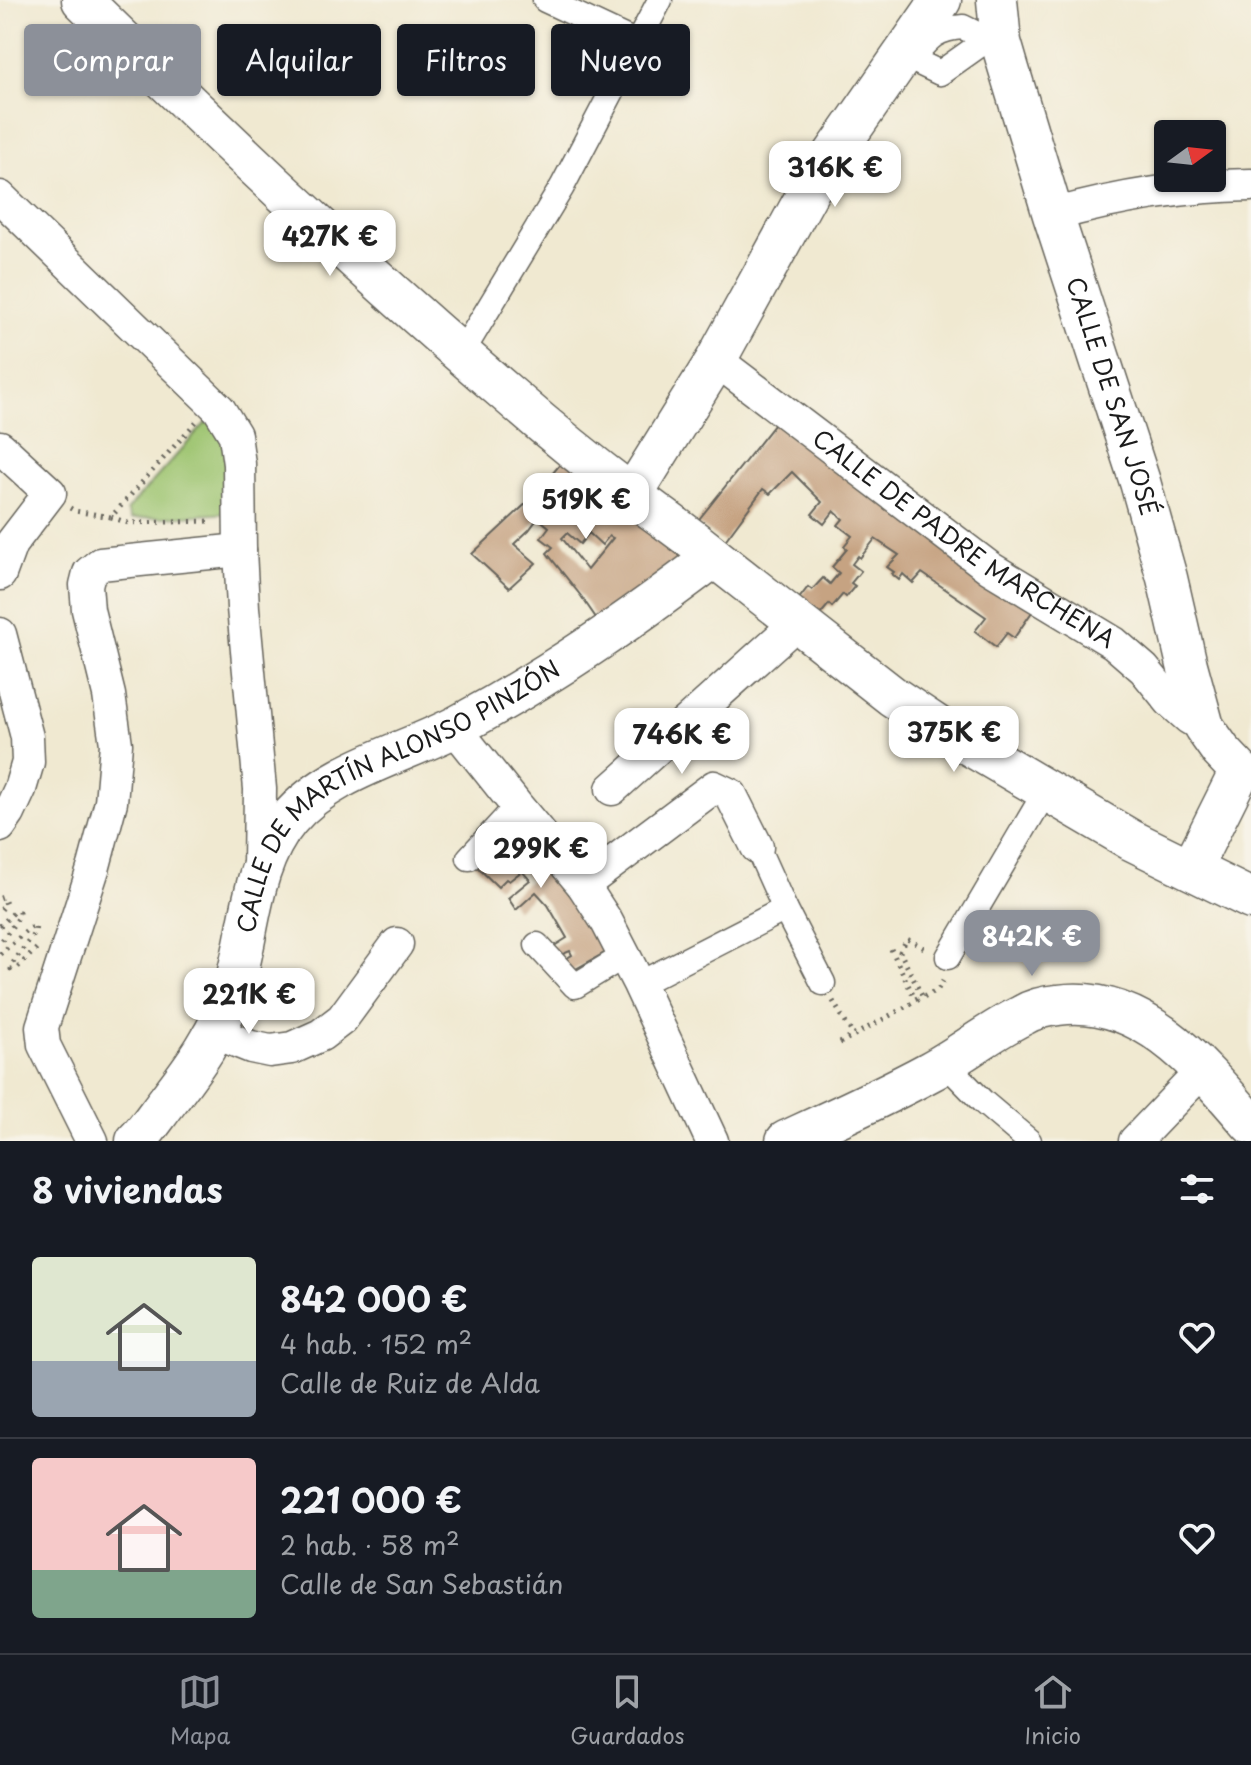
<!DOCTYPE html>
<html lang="es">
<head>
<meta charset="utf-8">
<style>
  body { margin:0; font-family:"Playpen Sans",sans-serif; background:#242831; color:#f1f3f6; height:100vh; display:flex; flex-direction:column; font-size:30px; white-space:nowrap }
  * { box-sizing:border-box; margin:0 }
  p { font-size:26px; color:#9ea1a6 }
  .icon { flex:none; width:44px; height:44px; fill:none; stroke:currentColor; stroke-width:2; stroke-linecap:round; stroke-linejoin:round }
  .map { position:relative; height:1141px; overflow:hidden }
  .side { display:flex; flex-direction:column; background:#171b24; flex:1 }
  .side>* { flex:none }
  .banner { position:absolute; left:24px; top:24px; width:800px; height:72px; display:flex; gap:16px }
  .needle { width:52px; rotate:75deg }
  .buttons { position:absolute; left:1154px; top:120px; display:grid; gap:16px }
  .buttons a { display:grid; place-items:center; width:72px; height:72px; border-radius:8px; background:#171b24; box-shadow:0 2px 6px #0004; font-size:40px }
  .price { position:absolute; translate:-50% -68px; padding:0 18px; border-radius:16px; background:#fff; color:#222; font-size:26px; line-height:52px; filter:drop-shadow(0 2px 4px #0008) }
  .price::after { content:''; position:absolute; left:50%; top:48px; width:24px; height:18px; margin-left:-12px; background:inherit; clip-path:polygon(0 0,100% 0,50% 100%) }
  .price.current { background:#8c9099; color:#fff }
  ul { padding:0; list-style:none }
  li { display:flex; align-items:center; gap:24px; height:200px; padding:0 32px }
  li+li { border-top:2px solid #363941 }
  li span { display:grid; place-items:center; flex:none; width:224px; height:160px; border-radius:8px; color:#555 }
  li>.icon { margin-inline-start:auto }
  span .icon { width:96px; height:96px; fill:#fffc; stroke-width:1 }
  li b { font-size:34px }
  h2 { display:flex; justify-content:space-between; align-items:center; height:96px; padding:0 32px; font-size:34px }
  .pill { padding:0 28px; border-radius:8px; background:#171b24; box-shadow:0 2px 6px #0004; font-size:28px; line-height:72px }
  .pill.current { background:#8c9099; color:#fff }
  .menu { display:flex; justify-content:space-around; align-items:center; height:112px; border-top:2px solid #363941; background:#171b24; font-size:22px; color:#9ea1a6 }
  .menu a { display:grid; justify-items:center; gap:4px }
  .menu .current { color:#8c9099 }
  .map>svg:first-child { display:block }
  .green { fill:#9dc46f; stroke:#5c7046; stroke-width:2 }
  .building { fill:#c6a382; fill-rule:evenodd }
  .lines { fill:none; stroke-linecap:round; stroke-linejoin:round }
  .pedestrian-casing { stroke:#66645b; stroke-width:27 }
  .minor-casing { stroke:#66645b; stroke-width:35 }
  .tertiary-casing { stroke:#66645b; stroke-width:43 }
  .path { stroke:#66645b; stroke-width:5; stroke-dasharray:2 6; stroke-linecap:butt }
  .pedestrian { stroke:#fff; stroke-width:24 }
  .minor { stroke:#fff; stroke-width:32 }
  .tertiary { stroke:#fff; stroke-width:40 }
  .labels { text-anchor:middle; stroke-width:6; stroke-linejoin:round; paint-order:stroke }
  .street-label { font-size:24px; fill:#1c1c1c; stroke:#f7f3e8 }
</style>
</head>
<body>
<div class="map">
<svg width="1251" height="1141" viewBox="0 0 1251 1141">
  <rect width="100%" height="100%" fill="#f7f3e8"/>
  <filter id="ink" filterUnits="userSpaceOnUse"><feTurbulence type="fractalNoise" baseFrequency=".0125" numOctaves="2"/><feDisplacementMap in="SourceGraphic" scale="16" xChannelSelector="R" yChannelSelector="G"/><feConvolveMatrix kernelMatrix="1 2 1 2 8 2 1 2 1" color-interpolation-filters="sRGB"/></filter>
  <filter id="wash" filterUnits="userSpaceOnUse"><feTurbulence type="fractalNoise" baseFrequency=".006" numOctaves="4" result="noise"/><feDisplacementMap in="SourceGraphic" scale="32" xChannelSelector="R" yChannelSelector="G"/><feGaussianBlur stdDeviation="1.8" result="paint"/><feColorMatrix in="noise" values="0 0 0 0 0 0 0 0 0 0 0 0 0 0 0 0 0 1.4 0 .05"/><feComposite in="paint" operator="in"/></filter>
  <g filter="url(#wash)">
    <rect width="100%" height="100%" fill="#f0e9d1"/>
    <!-- green -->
    <path class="green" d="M211 417 225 439 231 513 131 519 127 510Z"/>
    <g id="blocks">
      <!-- building -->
      <g class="building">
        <path d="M779 419 1034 609 1014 638 1007 633 996 647 975 631 986 617 922 573 913 583 903 574 899 580 892 574 894 572 887 567 899 555 875 539 860 558 858 556 852 564 861 571 851 583 855 586 846 597 843 594 832 607 829 604 819 616 798 600 808 587 812 590 823 578 830 584 839 573 832 567 847 549 844 546 852 536 838 525 843 519 834 511 824 524 812 514 822 502 792 472 770 494 763 489 724 542 696 523Z"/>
        <path d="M568 455 689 554 601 625 581 596 547 553 553 547 541 538 549 527 538 518 529 530 514 544 536 563 509 588 472 554 532 498ZM567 533 580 544 589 533 602 545 609 536 613 538 587 570 562 538Z"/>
        <path d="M514 816 571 887 606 952 572 971 562 961 572 955 570 951 558 956 551 948 567 938 548 905 536 892 516 910 508 898 530 880 522 871 509 881 506 879 498 887 473 863Z"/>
      </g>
    </g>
  </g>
  <g filter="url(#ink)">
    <use href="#blocks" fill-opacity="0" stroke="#66645b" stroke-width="2"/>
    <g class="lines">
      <!-- pedestrian casing -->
      <g class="pedestrian-casing">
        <g id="pedestrian">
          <path d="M545 0 639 44"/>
          <path d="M963 27 973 32 981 44 940 73 911 59C929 38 935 29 963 27Z"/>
          <path d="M461 354 562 187 660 0"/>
          <path d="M757 847 785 909 823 983"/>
          <path d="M469 858 517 806"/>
          <path d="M537 945 575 986 624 956"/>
          <path d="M948 957 1046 791"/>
          <path d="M639 984 785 909"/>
          <path d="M945 1063 983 1102 1029 1141"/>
        </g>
      </g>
      <!-- minor casing -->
      <g class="minor-casing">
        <g id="minor">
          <path d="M0 197 219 409 235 435 239 464 240 550 243 608 260 789 259 867"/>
          <path d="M1053 215C1118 197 1183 186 1251 185"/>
          <path id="s1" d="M716 360 990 568 1114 643 1144 669 1170 701 1189 718 1204 727"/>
          <path d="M0 447 50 493 11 544 0 574"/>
          <path d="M0 634 27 737 28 762 20 789 9 813 0 826"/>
          <path d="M454 727 517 806 583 885 607 922 639 984 712 1141"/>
          <path d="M612 789 799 621"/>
          <path d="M583 885 714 787 731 795 757 847"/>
          <path d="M216 1033 251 1047 270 1051 292 1048 321 1035 342 1019 397 944"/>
          <path d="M92 1141 44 1045 42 1027 94 866 111 802 116 744 109 695 88 610 86 585 89 573 100 564 240 550"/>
          <path d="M1135 1141 1203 1070"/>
        </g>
      </g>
      <!-- tertiary casing -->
      <g class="tertiary-casing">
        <g id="tertiary">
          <path d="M82 0C221 136 362 270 510 396 549 430 591 464 632 495 660 516 688 535 714 557L892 696 940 728 1131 840 1251 899"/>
          <path id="s2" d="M997 0 1001 42 1008 66 1053 215 1140 482 1167 578 1187 665 1204 727 1221 751 1240 771 1191 869"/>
          <path d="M632 495 716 360 811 187 941 0"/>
          <path id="s3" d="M136 1141C147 1130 156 1116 166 1103 193 1068 219 1033 233 990 251 933 249 866 289 819 329 771 403 754 457 726 549 677 631 620 714 557"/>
          <path d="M786 1141C834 1119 883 1097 929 1072 961 1055 990 1031 1023 1015 1033 1009 1046 1006 1058 1005 1142 993 1202 1067 1251 1124"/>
        </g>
      </g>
      <!-- path -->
      <g class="path">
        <path d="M70 508 75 511 111 517 196 422"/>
        <path d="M111 517 128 523 212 521"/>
        <path d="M0 898 3 897 6 904 0 911"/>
        <path d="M0 926 13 913 19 912V917L0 943"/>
        <path d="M891 949 915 999 922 996 900 952 907 939 928 950"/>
        <path d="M0 954 30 928 36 926 35 932 13 963 11 969 17 968 37 948"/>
        <path d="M833 1001 853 1035"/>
        <path d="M840 1043 938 989 943 981"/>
      </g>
      <!-- pedestrian -->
      <use href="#pedestrian" class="pedestrian"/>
      <!-- minor -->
      <use href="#minor" class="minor"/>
      <!-- tertiary -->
      <use href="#tertiary" class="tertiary"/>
    </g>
  </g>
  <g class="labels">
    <!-- street labels -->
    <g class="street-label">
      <text dy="8" stroke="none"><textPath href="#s2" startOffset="414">CALLE DE SAN JOSÉ</textPath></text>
      <text dy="8" stroke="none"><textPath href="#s1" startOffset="306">CALLE DE PADRE MARCHENA</textPath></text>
      <text dy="8" stroke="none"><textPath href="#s3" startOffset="456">CALLE DE MARTÍN ALONSO PINZÓN</textPath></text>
    </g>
  </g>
</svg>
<div class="buttons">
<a><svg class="needle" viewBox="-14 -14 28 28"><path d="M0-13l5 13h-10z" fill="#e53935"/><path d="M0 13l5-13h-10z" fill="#9ea1a6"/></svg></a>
</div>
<b class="price" style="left:835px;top:209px">316K €</b>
<b class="price" style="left:330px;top:278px">427K €</b>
<b class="price" style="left:586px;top:541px">519K €</b>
<b class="price" style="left:954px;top:774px">375K €</b>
<b class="price" style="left:682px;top:776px">746K €</b>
<b class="price" style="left:541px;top:890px">299K €</b>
<b class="price current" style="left:1032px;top:978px">842K €</b>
<b class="price" style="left:249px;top:1036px">221K €</b>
<div class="banner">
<a class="pill current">Comprar</a>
<a class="pill">Alquilar</a>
<a class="pill">Filtros</a>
<a class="pill">Nuevo</a>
</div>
</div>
<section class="side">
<h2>8 viviendas<svg class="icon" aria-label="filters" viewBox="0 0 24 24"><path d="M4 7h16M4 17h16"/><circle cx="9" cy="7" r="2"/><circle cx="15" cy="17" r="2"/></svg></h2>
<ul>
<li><span style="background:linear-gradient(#dfe7d0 65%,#9aa5b1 0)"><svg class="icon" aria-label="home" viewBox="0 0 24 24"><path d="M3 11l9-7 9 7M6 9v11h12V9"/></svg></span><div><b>842 000 €</b><p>4 hab. · 152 m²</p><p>Calle de Ruiz de Alda</p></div><svg class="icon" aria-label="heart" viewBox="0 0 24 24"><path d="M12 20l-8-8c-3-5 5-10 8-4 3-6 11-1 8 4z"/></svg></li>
<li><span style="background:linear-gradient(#f6c9c9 70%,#7fa58c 0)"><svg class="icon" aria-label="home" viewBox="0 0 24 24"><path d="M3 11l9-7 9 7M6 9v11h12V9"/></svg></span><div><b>221 000 €</b><p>2 hab. · 58 m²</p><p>Calle de San Sebastián</p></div><svg class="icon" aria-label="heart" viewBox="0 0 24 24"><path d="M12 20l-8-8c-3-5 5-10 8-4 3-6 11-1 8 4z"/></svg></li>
</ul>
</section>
<nav class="menu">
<a class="current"><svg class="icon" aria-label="map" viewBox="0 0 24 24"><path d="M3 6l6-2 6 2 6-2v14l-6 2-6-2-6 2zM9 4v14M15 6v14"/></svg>Mapa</a>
<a><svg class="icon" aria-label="saved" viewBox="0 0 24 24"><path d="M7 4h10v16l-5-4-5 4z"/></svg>Guardados</a>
<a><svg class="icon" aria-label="home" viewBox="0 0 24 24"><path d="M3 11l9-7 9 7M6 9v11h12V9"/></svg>Inicio</a>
</nav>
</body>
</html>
